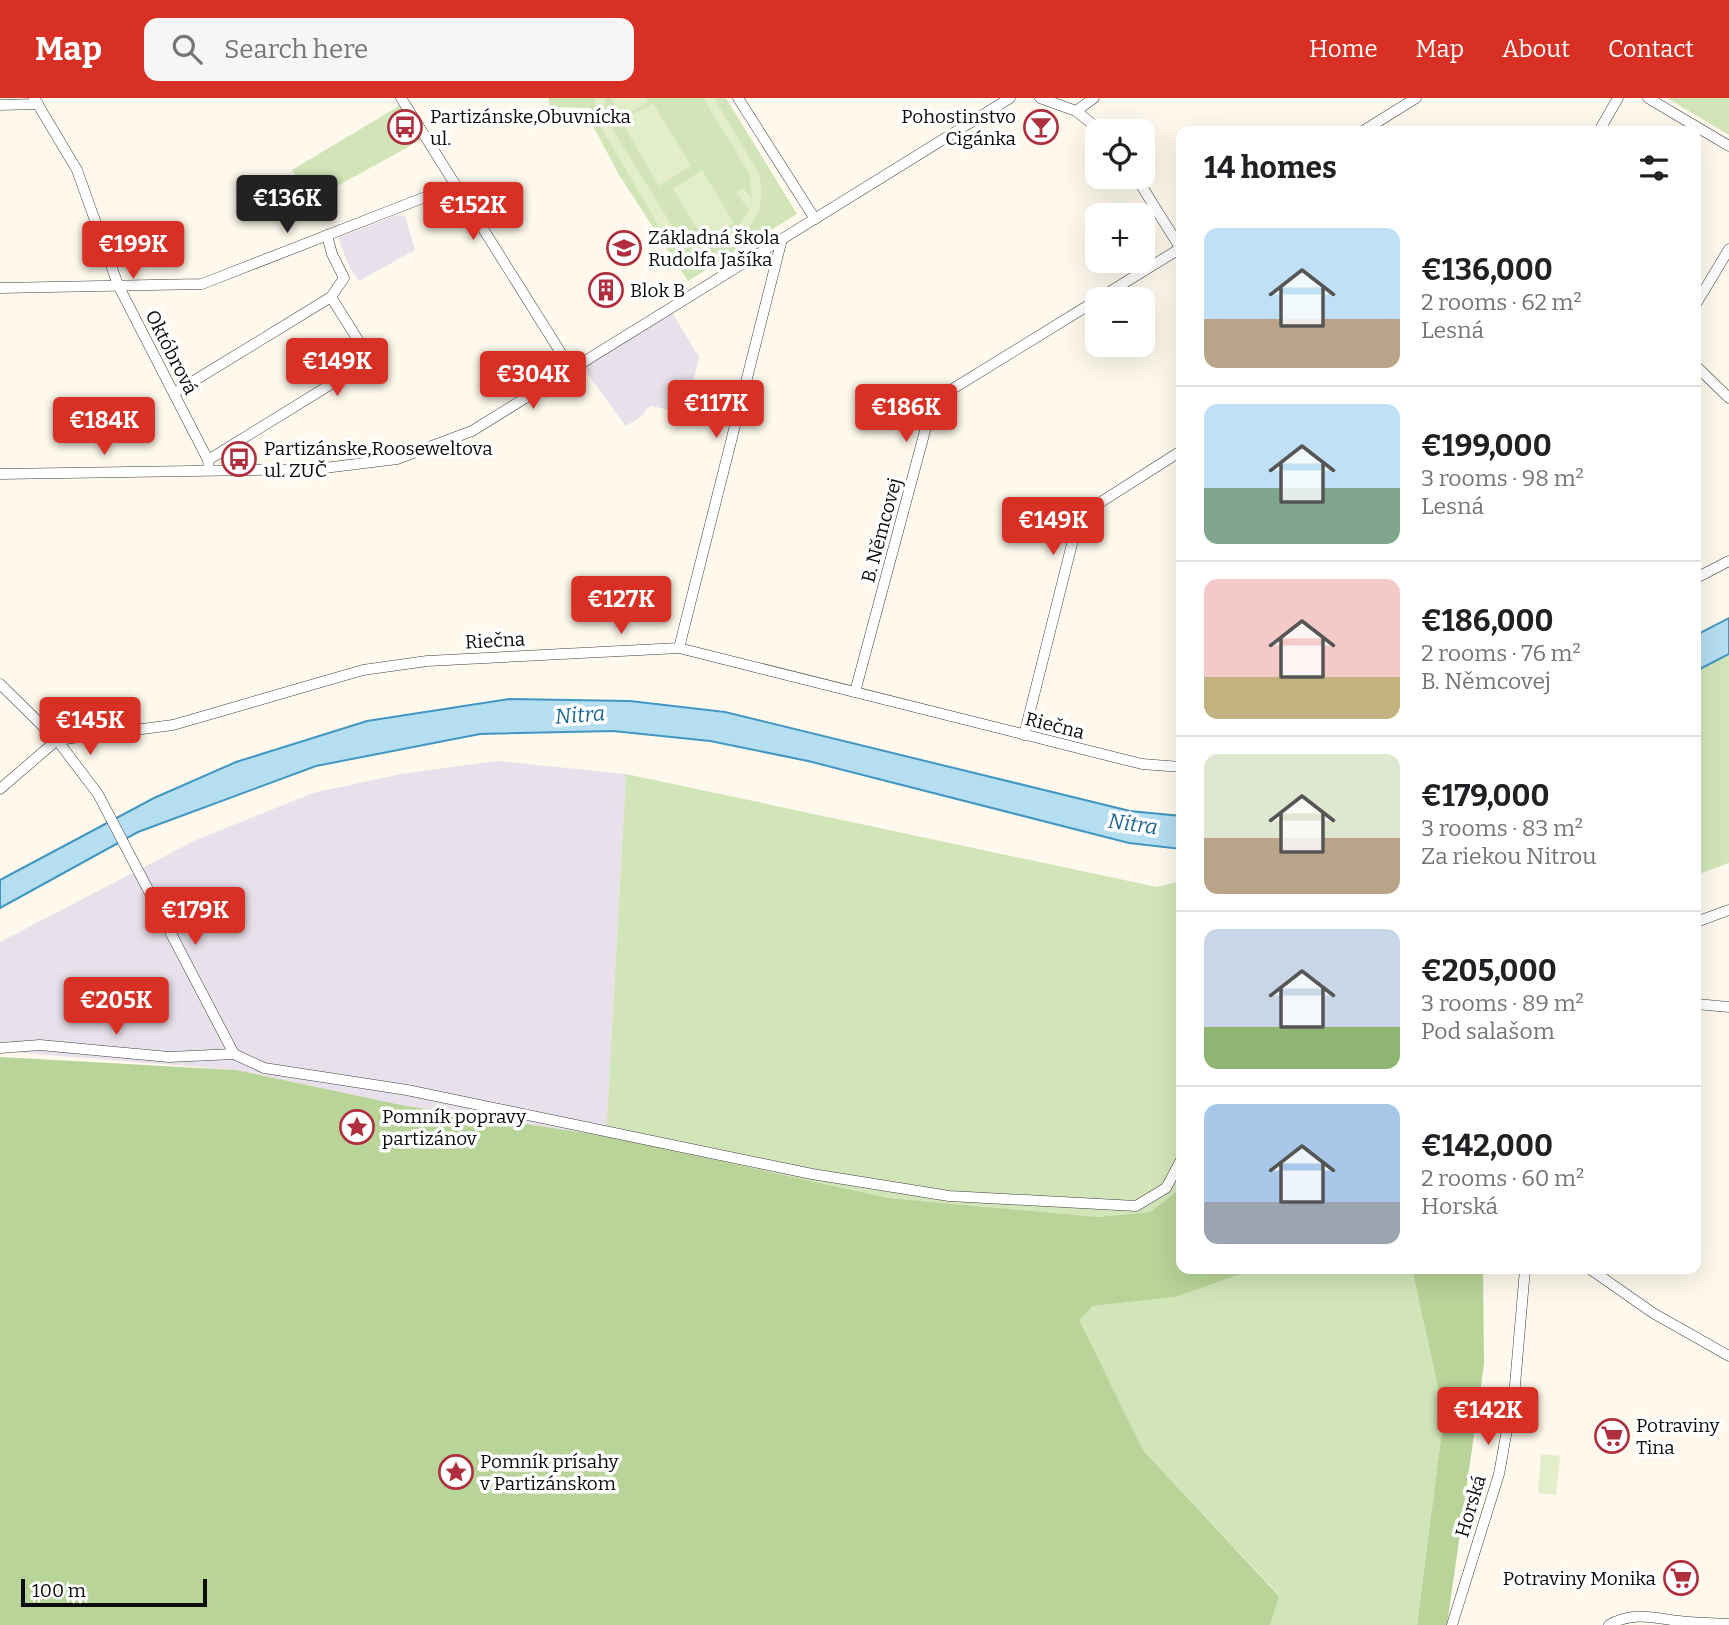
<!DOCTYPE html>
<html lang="en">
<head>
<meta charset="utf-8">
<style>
  body { margin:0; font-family:Bitter,serif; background:#f6f6f6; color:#202124; height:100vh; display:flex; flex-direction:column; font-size:26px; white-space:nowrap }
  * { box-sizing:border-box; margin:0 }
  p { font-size:23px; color:#757577 }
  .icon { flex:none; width:38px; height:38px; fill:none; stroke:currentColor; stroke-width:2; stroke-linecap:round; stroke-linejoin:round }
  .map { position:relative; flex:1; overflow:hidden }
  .details { position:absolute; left:1176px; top:28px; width:525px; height:1148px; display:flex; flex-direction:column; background:#fff; border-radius:14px; box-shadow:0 7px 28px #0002 }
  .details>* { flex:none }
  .buttons { position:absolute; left:1085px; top:21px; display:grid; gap:14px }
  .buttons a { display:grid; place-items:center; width:70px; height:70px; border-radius:14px; background:#fff; box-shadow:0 7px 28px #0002; font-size:35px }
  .scale { position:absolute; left:21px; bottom:18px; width:186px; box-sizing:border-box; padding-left:7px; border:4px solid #0c0c0c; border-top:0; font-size:19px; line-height:24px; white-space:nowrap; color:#0c0c0c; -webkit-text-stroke:5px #fff; paint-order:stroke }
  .price { position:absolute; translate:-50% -60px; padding:0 16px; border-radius:7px; background:#d93025; color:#fff; font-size:23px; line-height:46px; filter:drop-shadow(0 2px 4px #0008) }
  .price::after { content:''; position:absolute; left:50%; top:42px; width:21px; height:16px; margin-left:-10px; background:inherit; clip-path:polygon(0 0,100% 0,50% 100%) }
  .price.current { background:#222; color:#fff }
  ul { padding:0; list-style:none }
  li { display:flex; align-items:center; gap:21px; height:175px; padding:0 28px }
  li+li { border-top:2px solid #e0e0e0 }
  li span { display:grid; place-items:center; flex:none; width:196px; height:140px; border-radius:14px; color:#555 }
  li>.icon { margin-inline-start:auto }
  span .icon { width:84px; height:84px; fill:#fffc; stroke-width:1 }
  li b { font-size:30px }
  h2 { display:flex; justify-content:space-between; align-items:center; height:84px; padding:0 28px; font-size:30px }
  header { display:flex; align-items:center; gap:42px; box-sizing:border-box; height:98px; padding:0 35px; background:#d93025; color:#fff }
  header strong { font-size:33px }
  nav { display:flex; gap:38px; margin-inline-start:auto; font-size:24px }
  .search { width:490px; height:63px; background:#f6f6f6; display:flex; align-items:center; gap:18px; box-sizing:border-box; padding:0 24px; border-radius:14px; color:#757577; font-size:26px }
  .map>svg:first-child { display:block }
  .industrial { fill:#e8e0ea }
  .green { fill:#d2e5b9 }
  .forest { fill:#b8d499 }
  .pitch { fill:#e3edca }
  .water { fill:#b5def1; stroke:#4197c2; stroke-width:2 }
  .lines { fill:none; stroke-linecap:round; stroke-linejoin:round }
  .street-casing { stroke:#3f3f3f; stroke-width:11 }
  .street { stroke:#fff; stroke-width:10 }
  .labels { text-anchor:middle; stroke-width:7; stroke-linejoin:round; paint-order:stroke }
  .poi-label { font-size:19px; fill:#0c0c0c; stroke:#fff; text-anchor:start }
  .street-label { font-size:19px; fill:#0c0c0c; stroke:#fff }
  .water-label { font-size:21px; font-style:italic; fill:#1f6893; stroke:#fff }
</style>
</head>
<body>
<header>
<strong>Map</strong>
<div class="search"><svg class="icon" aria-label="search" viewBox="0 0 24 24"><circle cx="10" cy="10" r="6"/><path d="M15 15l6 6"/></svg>Search here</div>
<nav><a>Home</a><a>Map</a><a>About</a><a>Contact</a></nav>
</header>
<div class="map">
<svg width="1729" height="1527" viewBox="0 0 1729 1527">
  <rect width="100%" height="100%" fill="#fef9ec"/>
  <!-- industrial -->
  <g class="industrial">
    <path d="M397 117 405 118 415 152 359 183 350 170 338 140Z"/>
    <path d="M672 215 699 259 685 316 652 308 647 310 642 318 626 328 583 270Z"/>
    <path d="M497 663 626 676 606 1038 406 1008 236 972 0 953V844L196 742 313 695 401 676Z"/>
  </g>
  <!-- green -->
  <g class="green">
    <path d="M549 0H726L797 116 688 183 619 77 592 26 591 10 549 9Z"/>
    <path d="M1667 0H1729V37Z"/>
    <path d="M409 2 430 37 312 102 292 72Z"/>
    <path d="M1729 556V765L1696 777V574Z"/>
    <path d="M626 676 1157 789 1181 783V1090L1150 1114 1098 1119 889 1100 606 1038Z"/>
    <path d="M1255 1171H1412L1444 1317 1417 1527H1270L1279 1497 1143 1352 1078 1222 1093 1208 1176 1199Z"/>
  </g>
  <!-- forest -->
  <g class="forest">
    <path d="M0 959 236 972 406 1008 606 1038 889 1100 1098 1119 1150 1114 1181 1090V1171H1255L1176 1199 1093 1208 1079 1222 1143 1352 1279 1498 1270 1527H0Z"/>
    <path d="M1412 1171H1483L1484 1266 1447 1527H1417L1444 1317Z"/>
  </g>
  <!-- pitch -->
  <g class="pitch">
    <path d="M595 0H605L604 13 608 24 671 126C681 136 690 139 704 142L673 91 702 72 734 125 710 141C728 139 741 127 749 112L736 94 743 90 752 101 749 75 703 0H714L757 72C776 125 728 163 678 144L671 148 600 28 595 13Z"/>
    <path d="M611 0H646L648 4 622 19Z"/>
    <path d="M653 5 691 68 659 88 621 23Z"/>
    <path d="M1541 1356 1560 1358 1556 1397 1538 1395Z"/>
  </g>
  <!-- water -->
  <g class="water">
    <path d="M1729 520V556L1696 573V537Z"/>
    <path d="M509 601 630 603 725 614 1130 713 1181 718V751L1129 745 808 663 710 643 613 633 480 636 316 668 138 734 0 810V782L154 700 236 664 367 623Z"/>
  </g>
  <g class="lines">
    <!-- street casing -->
    <g class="street-casing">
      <g id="street">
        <path d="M34 0 77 72 118 187 208 362 209 372"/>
        <path d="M401 0 571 271"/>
        <path d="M738 0 815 121"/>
        <path d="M1040 0 1076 13 1101 33"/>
        <path d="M1648 0 1729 48"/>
        <path d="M0 7 38 6"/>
        <path d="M1076 13 1094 0"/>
        <path d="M1363 33 1416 0"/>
        <path d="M1599 33 1618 0"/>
        <path d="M1136 79 1181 151"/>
        <path d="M0 190 202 186 456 87"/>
        <path d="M1098 201 1181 150"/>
        <path d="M1696 206 1729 151"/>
        <path d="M1696 268 1729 300"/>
        <path d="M174 295 331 199 344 180 332 156 327 137"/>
        <path d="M208 362 362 267 366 261 363 250 331 199"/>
        <path d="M0 376 316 371 397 361 472 333 1010 0"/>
        <path d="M1696 480 1729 463"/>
        <path d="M679 550 782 141"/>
        <path d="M0 586 57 642 98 696 234 956"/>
        <path d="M855 594 933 303 1097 202"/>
        <path d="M1024 637 1079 418 1181 353"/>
        <path d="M0 691 57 642 173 627 363 572 427 563 679 550 1142 666 1181 669"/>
        <path d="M1696 824 1729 812"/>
        <path d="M1696 906 1729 909"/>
        <path d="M0 950 40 947 169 959 234 956 264 970 407 992 812 1076 949 1098 1136 1108 1166 1090 1181 1062"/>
        <path d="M1590 1171 1653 1215 1729 1258"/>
        <path d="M1452 1527 1499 1376 1515 1287 1525 1171"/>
        <path d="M1609 1527C1632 1513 1653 1520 1679 1523 1695 1525 1712 1525 1729 1526"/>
      </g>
    </g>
    <!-- street -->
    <use href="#street" class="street"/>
  </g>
  <!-- icons -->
  <defs>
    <g id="bus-ring" transform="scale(1.75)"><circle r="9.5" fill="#fff" stroke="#b02f3e" stroke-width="1.5"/><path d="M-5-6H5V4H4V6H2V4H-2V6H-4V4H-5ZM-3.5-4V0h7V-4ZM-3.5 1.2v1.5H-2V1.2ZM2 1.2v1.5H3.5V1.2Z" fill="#b02f3e"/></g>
    <g id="bar-ring" transform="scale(1.75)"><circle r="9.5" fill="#fff" stroke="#b02f3e" stroke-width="1.5"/><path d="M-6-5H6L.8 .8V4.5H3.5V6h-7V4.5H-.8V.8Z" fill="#b02f3e"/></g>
    <g id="school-ring" transform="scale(1.75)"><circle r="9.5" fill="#fff" stroke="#b02f3e" stroke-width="1.5"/><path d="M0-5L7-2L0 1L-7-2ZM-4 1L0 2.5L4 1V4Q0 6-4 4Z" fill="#b02f3e"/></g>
    <g id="building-ring" transform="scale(1.75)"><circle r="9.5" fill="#fff" stroke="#b02f3e" stroke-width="1.5"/><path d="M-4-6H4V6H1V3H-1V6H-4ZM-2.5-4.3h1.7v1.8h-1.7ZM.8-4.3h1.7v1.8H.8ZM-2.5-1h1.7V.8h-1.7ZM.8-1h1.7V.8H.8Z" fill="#b02f3e"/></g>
    <g id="sight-ring" transform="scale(1.75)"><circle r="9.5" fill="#fff" stroke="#b02f3e" stroke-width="1.5"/><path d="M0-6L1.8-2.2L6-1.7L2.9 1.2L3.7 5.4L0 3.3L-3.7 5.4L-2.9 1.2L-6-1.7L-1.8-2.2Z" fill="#b02f3e"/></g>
    <g id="supermarket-ring" transform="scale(1.75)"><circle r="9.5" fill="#fff" stroke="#b02f3e" stroke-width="1.5"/><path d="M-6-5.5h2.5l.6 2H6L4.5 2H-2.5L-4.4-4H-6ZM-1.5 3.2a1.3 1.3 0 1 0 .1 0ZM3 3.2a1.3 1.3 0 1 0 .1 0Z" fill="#b02f3e"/></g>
  </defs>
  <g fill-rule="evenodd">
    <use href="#bus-ring" x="405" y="29"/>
    <use href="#bar-ring" x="1041" y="29"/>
    <use href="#school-ring" x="624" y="150"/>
    <use href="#building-ring" x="606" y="192"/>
    <use href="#bus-ring" x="239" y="361"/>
    <use href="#sight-ring" x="357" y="1029"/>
    <use href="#supermarket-ring" x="1612" y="1338"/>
    <use href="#sight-ring" x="456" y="1374"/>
    <use href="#supermarket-ring" x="1681" y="1480"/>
  </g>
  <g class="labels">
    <!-- poi labels -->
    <g class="poi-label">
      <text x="430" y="25">Partizánske,Obuvnícka<tspan x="430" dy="22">ul.</tspan></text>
      <text x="1016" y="25" text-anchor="end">Pohostinstvo<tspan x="1016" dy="22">Cigánka</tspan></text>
      <text x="648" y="146">Základná škola<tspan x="648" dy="22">Rudolfa Jašíka</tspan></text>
      <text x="630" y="199">Blok B</text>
      <text x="264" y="357">Partizánske,Rooseweltova<tspan x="264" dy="22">ul. ZUČ</tspan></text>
      <text x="382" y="1025">Pomník popravy<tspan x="382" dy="22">partizánov</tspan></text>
      <text x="1636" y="1334">Potraviny<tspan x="1636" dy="22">Tina</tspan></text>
      <text x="480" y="1370">Pomník prísahy<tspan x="480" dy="22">v Partizánskom</tspan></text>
      <text x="1656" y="1487" text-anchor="end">Potraviny Monika</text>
    </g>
    <!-- street labels -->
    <g class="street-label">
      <text transform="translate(172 254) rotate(63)" y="7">Októbrová</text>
      <text transform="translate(881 432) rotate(-75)" y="7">B. Němcovej</text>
      <text transform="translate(495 542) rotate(-3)" y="7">Riečna</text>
      <text transform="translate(1055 627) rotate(14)" y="7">Riečna</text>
      <text transform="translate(1470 1408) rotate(-73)" y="7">Horská</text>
    </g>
    <!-- water labels -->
    <g class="water-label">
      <text transform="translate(580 617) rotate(-4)" y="7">Nitra</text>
      <text transform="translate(1133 726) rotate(8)" y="7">Nitra</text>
    </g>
  </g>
</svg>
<div class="buttons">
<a><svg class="icon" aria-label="locate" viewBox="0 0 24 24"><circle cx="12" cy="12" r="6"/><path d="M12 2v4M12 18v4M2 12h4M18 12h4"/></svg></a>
<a>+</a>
<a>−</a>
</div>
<div class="scale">100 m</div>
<b class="price current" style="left:287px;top:137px">€136K</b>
<b class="price" style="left:473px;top:144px">€152K</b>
<b class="price" style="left:133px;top:183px">€199K</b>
<b class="price" style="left:337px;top:300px">€149K</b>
<b class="price" style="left:533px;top:313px">€304K</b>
<b class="price" style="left:716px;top:342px">€117K</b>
<b class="price" style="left:906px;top:346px">€186K</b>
<b class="price" style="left:104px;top:359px">€184K</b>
<b class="price" style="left:1053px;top:459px">€149K</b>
<b class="price" style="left:621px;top:538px">€127K</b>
<b class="price" style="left:90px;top:659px">€145K</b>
<b class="price" style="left:195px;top:849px">€179K</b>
<b class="price" style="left:116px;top:939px">€205K</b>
<b class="price" style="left:1488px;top:1349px">€142K</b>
<section class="details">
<h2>14 homes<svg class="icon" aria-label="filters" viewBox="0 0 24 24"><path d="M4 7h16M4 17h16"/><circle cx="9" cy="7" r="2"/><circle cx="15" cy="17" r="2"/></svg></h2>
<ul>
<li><span style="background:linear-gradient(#bfe0f5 65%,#b9a48a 0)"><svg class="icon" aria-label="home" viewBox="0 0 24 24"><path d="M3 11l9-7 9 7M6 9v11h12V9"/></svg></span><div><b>€136,000</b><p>2 rooms · 62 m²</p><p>Lesná</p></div></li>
<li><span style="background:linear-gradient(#bfe0f5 60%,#7fa58c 0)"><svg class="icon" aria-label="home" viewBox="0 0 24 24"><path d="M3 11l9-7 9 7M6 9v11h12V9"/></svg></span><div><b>€199,000</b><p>3 rooms · 98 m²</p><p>Lesná</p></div></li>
<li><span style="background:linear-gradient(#f6c9c9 70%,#c2b280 0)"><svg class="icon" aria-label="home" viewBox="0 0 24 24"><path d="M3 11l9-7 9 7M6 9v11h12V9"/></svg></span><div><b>€186,000</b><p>2 rooms · 76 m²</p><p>B. Němcovej</p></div></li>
<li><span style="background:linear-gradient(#dfe7d0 60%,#b9a48a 0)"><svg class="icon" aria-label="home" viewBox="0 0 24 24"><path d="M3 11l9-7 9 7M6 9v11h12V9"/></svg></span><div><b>€179,000</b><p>3 rooms · 83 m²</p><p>Za riekou Nitrou</p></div></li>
<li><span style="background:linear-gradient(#c9d6e8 70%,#8fb573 0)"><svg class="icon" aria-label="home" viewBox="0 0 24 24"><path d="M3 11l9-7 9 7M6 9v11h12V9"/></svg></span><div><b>€205,000</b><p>3 rooms · 89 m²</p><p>Pod salašom</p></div></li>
<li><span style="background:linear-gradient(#a9c7e8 70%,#9aa5b1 0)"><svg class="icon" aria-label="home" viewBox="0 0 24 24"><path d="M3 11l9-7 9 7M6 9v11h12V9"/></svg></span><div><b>€142,000</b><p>2 rooms · 60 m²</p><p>Horská</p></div></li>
</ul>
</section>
</div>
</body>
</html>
